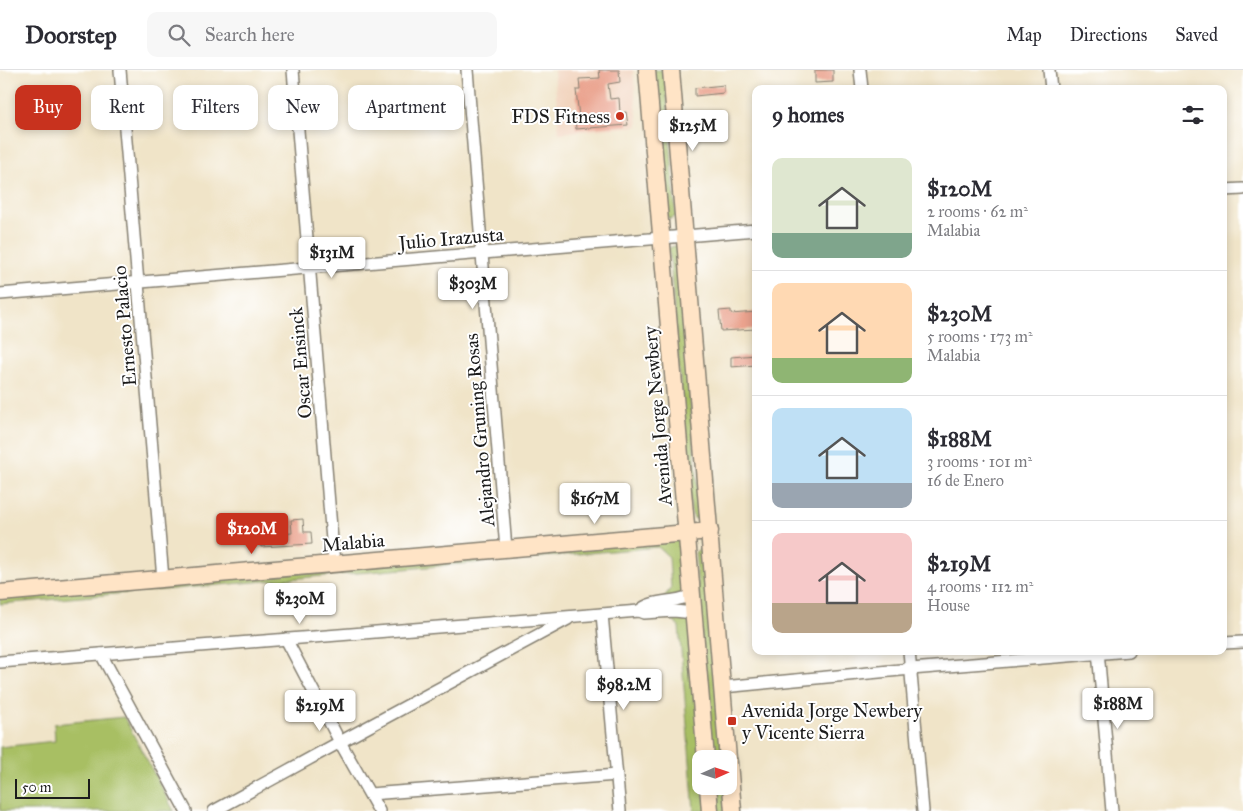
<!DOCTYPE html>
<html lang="en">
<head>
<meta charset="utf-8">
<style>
  body { margin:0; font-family:"IM FELL Great Primer",serif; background:#f7f7f7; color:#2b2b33; height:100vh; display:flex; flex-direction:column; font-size:19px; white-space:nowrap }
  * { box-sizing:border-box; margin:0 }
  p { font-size:16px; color:#7c7c81 }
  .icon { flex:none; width:28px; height:28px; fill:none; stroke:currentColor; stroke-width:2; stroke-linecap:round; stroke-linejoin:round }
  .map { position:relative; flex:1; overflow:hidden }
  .details { position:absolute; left:752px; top:15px; width:475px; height:570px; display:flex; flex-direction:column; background:#fff; border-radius:10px; box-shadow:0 2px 8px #0003 }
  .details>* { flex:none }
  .banner { position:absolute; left:15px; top:15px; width:475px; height:45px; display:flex; gap:10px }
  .needle { width:32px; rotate:87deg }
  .controls { position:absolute; left:692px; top:680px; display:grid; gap:10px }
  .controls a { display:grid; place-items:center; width:45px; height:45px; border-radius:10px; background:#fff; box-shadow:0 2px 8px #0003; font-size:25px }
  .scale { position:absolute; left:15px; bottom:12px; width:75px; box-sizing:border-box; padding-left:5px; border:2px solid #1c1c1c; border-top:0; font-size:14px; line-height:18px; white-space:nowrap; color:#1c1c1c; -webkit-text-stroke:4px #fff; paint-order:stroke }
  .price { position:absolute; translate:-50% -42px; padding:0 11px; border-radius:5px; background:#fff; color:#222; font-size:16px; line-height:32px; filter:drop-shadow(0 1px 2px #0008) }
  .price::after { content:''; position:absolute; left:50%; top:30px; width:15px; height:11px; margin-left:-8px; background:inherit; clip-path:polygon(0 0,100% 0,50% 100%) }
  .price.on { background:#c8321e; color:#fff }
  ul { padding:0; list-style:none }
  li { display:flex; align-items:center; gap:15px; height:125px; padding:0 20px }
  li+li { border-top:1px solid #e1e1e2 }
  li span { display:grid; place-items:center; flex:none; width:140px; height:100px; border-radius:10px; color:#555 }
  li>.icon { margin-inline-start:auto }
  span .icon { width:60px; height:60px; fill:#fffc; stroke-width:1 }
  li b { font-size:21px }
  h2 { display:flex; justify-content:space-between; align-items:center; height:60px; padding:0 20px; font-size:21px }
  .chip { padding:0 18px; border-radius:10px; background:#fff; box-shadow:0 2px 8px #0003; font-size:18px; line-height:45px }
  .chip.on { background:#c8321e; color:#fff }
  header { display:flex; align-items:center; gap:30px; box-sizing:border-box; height:70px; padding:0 25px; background:#fff; border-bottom:1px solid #e1e1e2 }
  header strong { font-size:24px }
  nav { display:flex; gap:28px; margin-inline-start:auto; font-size:18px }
  .search { width:350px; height:45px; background:#f7f7f7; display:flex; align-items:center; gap:12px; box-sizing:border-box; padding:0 18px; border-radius:10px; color:#7c7c81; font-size:19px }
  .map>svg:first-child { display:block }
  .built { fill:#f2d4be }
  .green { fill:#a8bf64; stroke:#626e40 }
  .building { fill:#eaa28d }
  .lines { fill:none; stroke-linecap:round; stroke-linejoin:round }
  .street-casing { stroke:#868072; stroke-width:14 }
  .secondary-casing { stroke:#868072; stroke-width:19 }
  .street { stroke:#fff; stroke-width:11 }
  .secondary { stroke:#ffe4c6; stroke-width:16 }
  .poi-dot { fill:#c8321e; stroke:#fff; stroke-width:2 }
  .labels { text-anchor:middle; stroke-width:4; stroke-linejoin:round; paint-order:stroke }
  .poi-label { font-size:19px; fill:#1c1c1c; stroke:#fff; text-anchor:end }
  .street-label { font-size:19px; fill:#1c1c1c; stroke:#fff }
</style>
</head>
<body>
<header>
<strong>Doorstep</strong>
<div class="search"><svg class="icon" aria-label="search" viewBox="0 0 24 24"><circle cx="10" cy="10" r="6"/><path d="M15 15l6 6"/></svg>Search here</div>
<nav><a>Map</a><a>Directions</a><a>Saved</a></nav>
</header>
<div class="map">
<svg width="1243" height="741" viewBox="0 0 1243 741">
  <rect width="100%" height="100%" fill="#fff"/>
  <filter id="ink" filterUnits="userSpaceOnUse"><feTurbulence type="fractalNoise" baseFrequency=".02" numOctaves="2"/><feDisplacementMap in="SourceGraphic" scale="10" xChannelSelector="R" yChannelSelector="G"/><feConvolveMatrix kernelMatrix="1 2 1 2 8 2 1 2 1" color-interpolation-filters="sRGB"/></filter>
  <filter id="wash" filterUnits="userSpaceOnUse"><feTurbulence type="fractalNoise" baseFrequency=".0096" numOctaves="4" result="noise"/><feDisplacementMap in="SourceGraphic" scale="20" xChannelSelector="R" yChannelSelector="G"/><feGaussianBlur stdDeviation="1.12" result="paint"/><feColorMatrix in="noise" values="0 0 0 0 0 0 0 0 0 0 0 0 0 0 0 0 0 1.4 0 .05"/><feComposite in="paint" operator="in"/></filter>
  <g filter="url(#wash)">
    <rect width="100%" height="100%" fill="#f0e4c8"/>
    <!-- built -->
    <path class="built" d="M554 0H633L638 56 559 63Z"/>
    <!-- green -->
    <g class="green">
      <path d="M653 0H665L676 146 673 148 669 149 665 145Z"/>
      <path d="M674 176H678L700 449 694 448 691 442 669 178Z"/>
      <path d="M687 463 701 689V716L710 741H694L679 556 665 545 664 527 671 518 669 487 658 477 0 534V523Z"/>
      <path d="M700 479 704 481 723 689H711L695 482Z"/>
      <path d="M124 647 174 741H0V677L55 671 54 654Z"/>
      <path d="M714 716H725L727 741H716Z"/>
    </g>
    <g id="blocks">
      <!-- building -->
      <g class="building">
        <path d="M599 0H619L620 12 608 14 610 29 619 28 620 43 626 42 628 55 576 59 575 48 579 47 576 20H580L579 9 600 8Z"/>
        <path d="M815 0H833V12L815 13Z"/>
        <path d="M724 15V23L695 26V18Z"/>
        <path d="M731 240V244L756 242V259L721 261 719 241Z"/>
        <path d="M756 285V295L731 297V287Z"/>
        <path d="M303 449 304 462H311L312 474 261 477 260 466 292 463 291 450Z"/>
      </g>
    </g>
  </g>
  <g filter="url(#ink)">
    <use href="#blocks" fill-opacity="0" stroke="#868072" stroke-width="1"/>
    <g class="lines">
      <!-- street casing -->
      <g class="street-casing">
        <g id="street">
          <path d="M120 0 163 509"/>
          <path d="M293 0 334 494"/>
          <path d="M467 0 506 479"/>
          <path d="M860 0 862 19"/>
          <path d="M1049 0 1051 19"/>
          <path d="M1224 120 1243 119"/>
          <path d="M0 224 756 160"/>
          <path d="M639 541C649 532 663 532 675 530 681 529 686 527 692 526"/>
          <path d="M602 544 620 741"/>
          <path d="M286 569 340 672 379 741"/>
          <path d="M1224 573 1243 572"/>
          <path d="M909 581 923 741"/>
          <path d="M1098 581 1112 741"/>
          <path d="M101 584 186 741"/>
          <path d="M0 592 639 541 644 543 674 541 694 543"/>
          <path d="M723 617 911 599 1129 581"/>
          <path d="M370 724 617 705"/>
          <path d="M214 741 340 672 568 549"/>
        </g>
      </g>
      <!-- secondary casing -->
      <g class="secondary-casing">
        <g id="secondary">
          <path d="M647 0 706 689"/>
          <path d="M671 0 728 689"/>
          <path d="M0 523 710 461"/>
          <path d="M729 692 733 741"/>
          <path d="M708 716 710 741"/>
        </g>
      </g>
      <!-- street -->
      <use href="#street" class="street"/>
      <!-- secondary -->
      <use href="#secondary" class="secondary"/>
    </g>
  </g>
  <!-- markers -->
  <g class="poi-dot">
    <circle cx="620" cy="46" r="5"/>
    <rect x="727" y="646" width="10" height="10" rx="2.5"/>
  </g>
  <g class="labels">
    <!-- poi labels -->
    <g class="poi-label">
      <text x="610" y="53">FDS Fitness</text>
      <text x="742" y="647" text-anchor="start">Avenida Jorge Newbery<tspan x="742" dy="22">y Vicente Sierra</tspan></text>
    </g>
    <!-- street labels -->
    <g class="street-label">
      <text transform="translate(451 168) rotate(-5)" y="7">Julio Irazusta</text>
      <text transform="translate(124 256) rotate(-95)" y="7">Ernesto Palacio</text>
      <text transform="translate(300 293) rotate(-95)" y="7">Oscar Ensinck</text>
      <text transform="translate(657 346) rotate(-95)" y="7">Avenida Jorge Newbery</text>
      <text transform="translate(479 360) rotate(-95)" y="7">Alejandro Gruning Rosas</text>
      <text transform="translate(353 472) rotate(-5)" y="7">Malabia</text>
    </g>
  </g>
</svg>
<div class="controls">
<a><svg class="needle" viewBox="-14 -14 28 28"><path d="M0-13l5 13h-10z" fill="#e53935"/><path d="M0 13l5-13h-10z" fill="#7c7c81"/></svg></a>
</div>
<div class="scale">50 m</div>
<b class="price" style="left:693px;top:82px">$125M</b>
<b class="price" style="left:332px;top:209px">$131M</b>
<b class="price" style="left:473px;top:240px">$303M</b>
<b class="price" style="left:595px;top:455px">$167M</b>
<b class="price on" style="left:252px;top:485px">$120M</b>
<b class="price" style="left:300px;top:555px">$230M</b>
<b class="price" style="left:624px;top:641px">$98.2M</b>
<b class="price" style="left:1118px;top:660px">$188M</b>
<b class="price" style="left:320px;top:662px">$219M</b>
<div class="banner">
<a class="chip on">Buy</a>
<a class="chip">Rent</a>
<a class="chip">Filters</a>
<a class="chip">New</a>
<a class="chip">Apartment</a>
</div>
<section class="details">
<h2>9 homes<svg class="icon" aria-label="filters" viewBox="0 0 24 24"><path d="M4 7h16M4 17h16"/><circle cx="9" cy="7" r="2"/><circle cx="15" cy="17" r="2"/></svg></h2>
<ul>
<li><span style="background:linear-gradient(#dfe7d0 75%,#7fa58c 0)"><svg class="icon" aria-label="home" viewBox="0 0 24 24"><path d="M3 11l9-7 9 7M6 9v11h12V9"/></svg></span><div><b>$120M</b><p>2 rooms · 62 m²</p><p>Malabia</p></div></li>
<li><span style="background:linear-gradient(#ffd9b3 75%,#8fb573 0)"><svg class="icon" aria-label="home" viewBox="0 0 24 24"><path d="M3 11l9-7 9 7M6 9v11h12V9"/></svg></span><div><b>$230M</b><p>5 rooms · 173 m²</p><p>Malabia</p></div></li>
<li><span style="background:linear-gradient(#bfe0f5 75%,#9aa5b1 0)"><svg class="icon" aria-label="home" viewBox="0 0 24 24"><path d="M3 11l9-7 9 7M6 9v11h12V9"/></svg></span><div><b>$188M</b><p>3 rooms · 101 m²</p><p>16 de Enero</p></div></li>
<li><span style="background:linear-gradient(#f6c9c9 70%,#b9a48a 0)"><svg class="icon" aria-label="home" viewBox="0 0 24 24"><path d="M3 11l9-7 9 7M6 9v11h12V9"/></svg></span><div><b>$219M</b><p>4 rooms · 112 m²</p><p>House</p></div></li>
</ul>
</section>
</div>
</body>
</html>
